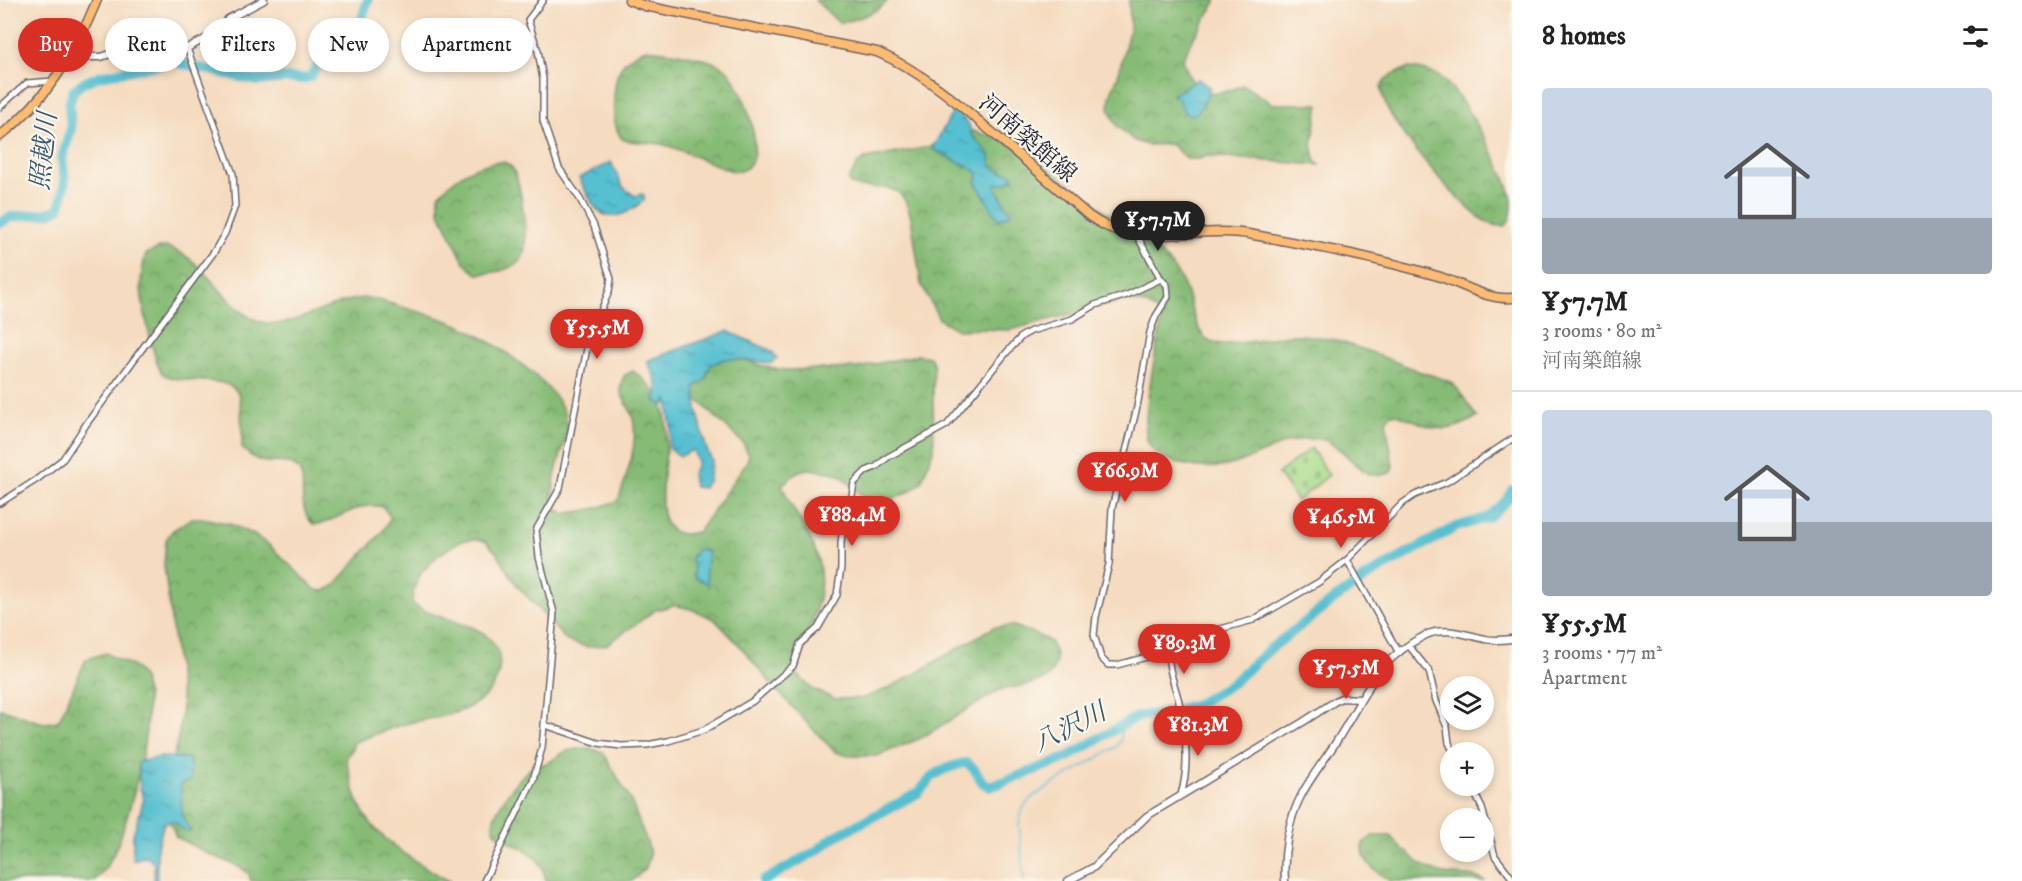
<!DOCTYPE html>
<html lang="en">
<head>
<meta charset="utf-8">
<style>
  body { margin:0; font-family:"IM FELL DW Pica","Noto Serif JP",serif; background:#f2f2f2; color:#222; height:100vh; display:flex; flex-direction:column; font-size:22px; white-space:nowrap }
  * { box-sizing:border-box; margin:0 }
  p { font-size:20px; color:#767676 }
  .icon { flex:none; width:33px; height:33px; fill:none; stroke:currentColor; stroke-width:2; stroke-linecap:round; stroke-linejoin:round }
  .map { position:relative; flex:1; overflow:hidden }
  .drawer { display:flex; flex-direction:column; background:#fff; width:510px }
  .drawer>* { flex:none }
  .guide { position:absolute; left:18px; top:18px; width:570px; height:54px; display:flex; gap:12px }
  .buttons { position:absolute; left:1440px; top:676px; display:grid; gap:12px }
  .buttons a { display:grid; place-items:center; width:54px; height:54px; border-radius:50%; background:#fff; box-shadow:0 3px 9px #0003; font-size:30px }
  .price { position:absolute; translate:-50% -51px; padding:0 14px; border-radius:21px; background:#d93025; color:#fff; font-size:20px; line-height:39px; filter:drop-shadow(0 2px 3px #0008) }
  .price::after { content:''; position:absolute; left:50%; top:36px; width:18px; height:14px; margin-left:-9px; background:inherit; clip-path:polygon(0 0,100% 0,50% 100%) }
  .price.current { background:#222; color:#fff }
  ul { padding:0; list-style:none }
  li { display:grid; align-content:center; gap:12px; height:318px; padding:0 30px }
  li+li { border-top:2px solid #e0e0e0 }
  li span { display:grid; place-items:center; height:186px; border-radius:6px; color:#555 }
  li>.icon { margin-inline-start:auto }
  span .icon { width:108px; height:108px; fill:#fffc; stroke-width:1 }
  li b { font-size:26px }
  h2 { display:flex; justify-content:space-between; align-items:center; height:72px; padding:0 30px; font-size:26px }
  .chip { padding:0 21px; border-radius:27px; background:#fff; box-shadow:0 3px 9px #0003; font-size:21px; line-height:54px }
  .chip.current { background:#d93025; color:#fff }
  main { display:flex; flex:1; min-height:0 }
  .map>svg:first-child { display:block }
  .forest { fill:url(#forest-crowns); stroke:#546e58; stroke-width:1.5 }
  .cemetery { fill:url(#cemetery-stones); stroke:#667e62; stroke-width:1.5 }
  .water { fill:url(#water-ripples); stroke:#3c7186; stroke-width:1.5 }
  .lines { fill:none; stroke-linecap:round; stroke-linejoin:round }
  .stream { stroke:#56c0d1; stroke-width:1.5 }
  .river { stroke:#56c0d1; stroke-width:10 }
  .minor-casing { stroke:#6c6369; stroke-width:8 }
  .tertiary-casing { stroke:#6c6369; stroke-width:9 }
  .primary-casing { stroke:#6c6369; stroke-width:11 }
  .minor { stroke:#fff; stroke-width:5 }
  .tertiary { stroke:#fff; stroke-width:6 }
  .primary { stroke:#febb71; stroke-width:8 }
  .labels { text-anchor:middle; stroke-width:4.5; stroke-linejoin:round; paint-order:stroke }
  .street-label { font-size:24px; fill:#22223b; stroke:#fbf7ec }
  .water-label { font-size:26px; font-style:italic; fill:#345970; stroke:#fbf7ec }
</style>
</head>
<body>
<main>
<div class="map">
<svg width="1512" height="881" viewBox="0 0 1512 881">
  <defs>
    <pattern id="forest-crowns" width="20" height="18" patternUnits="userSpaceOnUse" patternTransform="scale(1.5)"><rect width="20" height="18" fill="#86bb76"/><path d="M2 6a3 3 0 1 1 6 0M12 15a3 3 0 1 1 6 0" fill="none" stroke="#6d9862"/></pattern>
    <pattern id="cemetery-stones" width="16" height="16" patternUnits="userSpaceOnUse" patternTransform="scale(1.5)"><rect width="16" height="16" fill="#a9db8a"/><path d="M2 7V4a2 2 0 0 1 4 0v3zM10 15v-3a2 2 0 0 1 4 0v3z" fill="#91bc78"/></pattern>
    <pattern id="water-ripples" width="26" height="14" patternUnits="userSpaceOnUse" patternTransform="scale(1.5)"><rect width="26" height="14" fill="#56c0d1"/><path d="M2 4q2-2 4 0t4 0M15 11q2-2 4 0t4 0" fill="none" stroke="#479cab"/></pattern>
  </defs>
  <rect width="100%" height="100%" fill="#fbf7ec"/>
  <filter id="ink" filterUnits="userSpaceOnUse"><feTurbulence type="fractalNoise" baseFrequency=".0167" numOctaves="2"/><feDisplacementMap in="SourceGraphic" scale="12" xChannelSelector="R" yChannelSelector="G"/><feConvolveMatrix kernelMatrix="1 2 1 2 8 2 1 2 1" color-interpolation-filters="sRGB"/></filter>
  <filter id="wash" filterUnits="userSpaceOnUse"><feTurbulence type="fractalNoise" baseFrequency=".008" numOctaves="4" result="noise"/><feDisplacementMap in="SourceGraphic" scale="24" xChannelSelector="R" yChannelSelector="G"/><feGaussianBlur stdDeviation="1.35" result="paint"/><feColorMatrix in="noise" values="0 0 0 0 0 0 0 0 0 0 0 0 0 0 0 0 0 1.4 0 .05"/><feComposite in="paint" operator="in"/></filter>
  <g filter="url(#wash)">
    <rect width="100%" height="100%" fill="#f5dbbf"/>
    <!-- forest -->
    <g class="forest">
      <path d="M815 0H888C878 13 855 20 839 23Z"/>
      <path d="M1129 0H1217L1191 42 1183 59C1193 96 1210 100 1243 85L1273 104H1319L1312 145 1316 162 1320 165 1206 156 1199 159H1187L1171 144 1147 145 1135 141 1117 126 1109 109 1110 96 1118 76 1130 27Z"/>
      <path d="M646 49C667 51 711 56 727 70 745 87 775 175 733 171 710 164 688 152 665 145 650 141 637 144 622 139 613 126 613 114 614 98 615 72 621 58 646 49Z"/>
      <path d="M1409 68C1419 69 1431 71 1440 77 1461 91 1509 175 1512 201 1512 211 1512 219 1505 226 1499 226 1492 225 1487 222 1462 210 1397 131 1386 105 1383 99 1382 93 1381 87 1387 75 1396 72 1409 68Z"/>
      <path d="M972 131 999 138 1049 168 1161 254C1172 264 1179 274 1185 288 1191 302 1195 332 1209 341 1225 350 1272 336 1291 335 1336 334 1377 355 1418 371 1428 375 1444 377 1453 384 1461 390 1469 408 1477 417 1442 438 1433 427 1397 414H1391L1386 420 1393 466 1391 472C1360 488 1346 441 1318 439 1290 436 1266 453 1240 462 1221 469 1202 469 1182 464 1169 460 1155 456 1148 443 1139 426 1158 345 1161 322L1157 311 1145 304 1124 300 1010 330 982 329 958 330 939 319 921 284 911 217 905 200 898 192 888 188 858 187 850 184 848 181 858 163 865 159 929 147Z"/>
      <path d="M504 162C508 164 512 166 514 171 521 185 531 248 521 260 512 271 490 273 477 274L465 264 439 211V195C454 177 479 161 504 162Z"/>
      <path d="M166 247C210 259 224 314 265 323 294 329 335 298 367 298 378 299 391 304 402 307 422 313 444 318 463 327 495 343 567 388 568 428 568 436 564 444 562 451 556 470 551 488 554 508L565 514 597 508 618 501C626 477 639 444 633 418 629 402 613 394 625 375L633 371C645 379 660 395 664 410 667 422 667 439 666 451 664 478 647 549 699 531L746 463 749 456 743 443 682 385 706 352 742 358 762 366 786 370 857 368 917 355 930 357 934 365 933 391 934 448 921 483 907 493 892 499 877 502 863 496 840 475 831 472 808 469 799 471 782 485C789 506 803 522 812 542 833 589 812 622 793 664L795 672 812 689 835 699 863 698 887 689 913 675 994 627 1014 626 1033 633 1050 641 1056 654V664L1050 675 1045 679 1027 685 999 690 921 738 897 748 877 756H849L835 752 808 724 773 686 740 646 714 619 691 609 674 605 656 610 606 645 587 647 567 641 516 584 497 553 485 541 475 539 460 541 436 557 421 573 413 593 412 603C434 620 470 621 487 636 510 657 499 688 476 703 455 717 425 718 401 725 385 730 369 737 353 743V748L346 759C350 772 352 787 357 799 372 839 415 861 449 881H251L249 874 240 867 209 854 176 837 165 809V793L179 733 182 706 164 565 166 540 172 531 192 518H202L230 524 252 534 268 544 316 590 324 591 333 587 383 531 391 518 383 507C357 500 338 522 314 525 294 507 309 481 298 469 289 459 272 464 261 461 254 459 247 453 242 448 242 436 242 402 238 393 228 374 181 386 163 374 155 369 141 298 141 286 141 275 143 264 146 254L159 248Z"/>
      <path d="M106 653C115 660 131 662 138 671 164 700 128 827 111 859 107 867 101 874 94 881H0V709C19 711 41 730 59 720L86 659Z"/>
      <path d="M586 748 603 752 631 801 648 845 650 855 646 868 632 881H546C541 851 524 852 504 838 500 836 495 833 494 829 488 815 519 777 531 768 535 765 542 765 548 763 555 760 560 753 567 751 573 749 580 749 586 748Z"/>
      <path d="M1373 836H1390C1408 855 1427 874 1453 875 1466 876 1474 875 1485 881H1389C1375 869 1361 863 1363 843Z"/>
    </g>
    <!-- cemetery -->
    <path class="cemetery" d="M1311 448 1329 475 1297 501 1278 474Z"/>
    <!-- water -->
    <g class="water">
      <path d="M1198 79 1210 88 1205 102 1195 115 1185 114 1178 99 1172 95Z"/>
      <path d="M955 108 969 124 971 134 990 155C990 172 998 170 1012 174L1014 178 1003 184H996V189L1011 213 999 220 976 183 978 176 976 171 932 149Z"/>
      <path d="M611 162 623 187 635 196 643 194 645 199C630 213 607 227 593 204 588 196 584 187 579 178Z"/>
      <path d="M727 331 772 351 777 358 771 363 733 359H724L711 365 707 372V377L703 382 695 386 697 409 706 448 712 460 708 481 703 488 694 487 692 474 696 468 697 461 693 450 680 456 669 448 671 428 667 400 664 405 655 401C661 386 654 375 647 361Z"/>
      <path d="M698 549 708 551 706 569 708 584 695 578 693 564 690 559Z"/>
      <path d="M161 757 189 758 191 780 180 785C185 808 175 809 191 831H185L173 821 164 823 157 847V881L154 880V864L146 856 133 860V835L144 799 140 788 138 762Z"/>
    </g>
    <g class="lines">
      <!-- stream -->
      <path class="stream" d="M1024 881 1019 823 1023 808 1031 798 1051 785 1116 747 1121 740 1120 725"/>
      <!-- river -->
      <g class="river">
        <path d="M0 223 11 217 48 213 58 209 61 203 65 182 62 158 71 129 69 105 73 91 81 84 99 76 174 62 257 81 286 78 304 79 310 77 322 59 342 47 353 36 361 21 368 0"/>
        <path d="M763 881 818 850 834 837 918 793 932 777 942 770 963 763H967L974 769 983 783 990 787 1066 758 1136 717 1172 711 1199 703 1216 693 1232 683 1270 649 1335 599 1378 570 1456 527 1489 517 1508 499 1512 490"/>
      </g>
    </g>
  </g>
  <g filter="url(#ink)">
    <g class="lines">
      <!-- minor casing -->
      <g class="minor-casing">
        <g id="minor">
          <path d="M0 107 27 83 53 81"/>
          <path d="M1136 234 1161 279 1167 285 1168 297 1156 316 1150 332 1137 407 1112 508 1109 564 1096 617 1094 635 1101 658 1108 665H1117L1169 651 1195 636 1253 620 1319 582 1347 560 1403 503 1415 495 1447 482 1512 439"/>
          <path d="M0 503 36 480 63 459 87 423 214 252 225 233 235 206 233 174 187 48"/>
          <path d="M1347 560 1399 653"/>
          <path d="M1409 646 1429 671 1436 701 1447 727 1449 743 1454 753"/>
          <path d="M1169 651C1167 668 1175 685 1179 702 1186 732 1190 765 1181 795"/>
          <path d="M545 725 598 743 621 746 647 745 668 741 704 730 753 701 793 666 800 644 818 628 837 595 841 568V543L845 509 852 496 854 483 866 471 876 467 888 457 947 425 1007 352 1022 336 1031 331 1072 319 1095 305 1127 295 1161 279"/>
          <path d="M1471 786 1482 808 1495 856 1512 878"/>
          <path d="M484 881 533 780 542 748 554 613 539 557 536 530 560 488 588 343 609 291 611 279 594 226 580 199 559 168 543 121V79L538 51 528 20 543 0"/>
        </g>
      </g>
      <!-- tertiary casing -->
      <g class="tertiary-casing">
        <g id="tertiary">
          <path d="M73 53 87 57H101L129 48H187L211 36 223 28 228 19 264 0"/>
          <path d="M1068 881 1094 867 1147 816 1157 810 1303 722 1334 702 1341 698 1360 699"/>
          <path d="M1285 881C1283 853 1288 821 1301 796 1312 774 1329 755 1341 734 1367 692 1377 659 1426 635 1444 626 1466 635 1485 639 1493 641 1503 640 1512 639"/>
        </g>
      </g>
      <!-- primary casing -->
      <g class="primary-casing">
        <g id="primary">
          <path d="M629 0 645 6 877 52C921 71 958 103 994 134 1026 161 1057 188 1089 216 1099 223 1109 229 1122 232 1164 241 1211 226 1254 235 1313 246 1377 258 1434 275 1460 282 1484 300 1512 298"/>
          <path d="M0 136C46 100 75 54 97 0"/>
        </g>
      </g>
      <!-- minor -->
      <use href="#minor" class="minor"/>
      <!-- tertiary -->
      <use href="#tertiary" class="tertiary"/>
      <!-- primary -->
      <use href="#primary" class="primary"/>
    </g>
  </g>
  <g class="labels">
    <!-- street labels -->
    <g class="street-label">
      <text transform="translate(1028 138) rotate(41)" y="8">河南築館線</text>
    </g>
    <!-- water labels -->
    <g class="water-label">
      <text transform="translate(43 151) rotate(-84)" y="9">照越川</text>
      <text transform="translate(1069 727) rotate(-27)" y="9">八沢川</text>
    </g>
  </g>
</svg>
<div class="buttons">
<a><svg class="icon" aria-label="layers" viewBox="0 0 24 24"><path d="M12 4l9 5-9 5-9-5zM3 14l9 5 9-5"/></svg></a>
<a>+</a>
<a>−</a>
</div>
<b class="price current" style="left:1158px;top:252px">¥57.7M</b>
<b class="price" style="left:597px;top:360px">¥55.5M</b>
<b class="price" style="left:1125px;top:503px">¥66.9M</b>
<b class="price" style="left:852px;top:547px">¥88.4M</b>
<b class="price" style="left:1341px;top:549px">¥46.5M</b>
<b class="price" style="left:1184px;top:675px">¥89.3M</b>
<b class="price" style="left:1346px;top:700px">¥57.5M</b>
<b class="price" style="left:1198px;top:757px">¥81.3M</b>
<div class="guide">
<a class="chip current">Buy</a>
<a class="chip">Rent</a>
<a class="chip">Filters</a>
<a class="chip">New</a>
<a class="chip">Apartment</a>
</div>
</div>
<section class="drawer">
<h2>8 homes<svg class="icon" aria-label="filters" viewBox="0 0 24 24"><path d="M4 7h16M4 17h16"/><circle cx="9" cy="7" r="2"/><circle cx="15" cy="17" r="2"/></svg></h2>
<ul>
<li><span style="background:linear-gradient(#c9d6e8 70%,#9aa5b1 0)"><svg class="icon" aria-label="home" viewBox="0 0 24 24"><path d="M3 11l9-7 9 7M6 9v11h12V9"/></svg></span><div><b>¥57.7M</b><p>3 rooms · 80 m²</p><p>河南築館線</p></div></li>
<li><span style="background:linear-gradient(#c9d6e8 60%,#9aa5b1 0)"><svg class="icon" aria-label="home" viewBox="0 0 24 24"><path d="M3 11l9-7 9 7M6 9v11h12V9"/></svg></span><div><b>¥55.5M</b><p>3 rooms · 77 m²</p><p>Apartment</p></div></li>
</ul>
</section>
</main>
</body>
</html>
